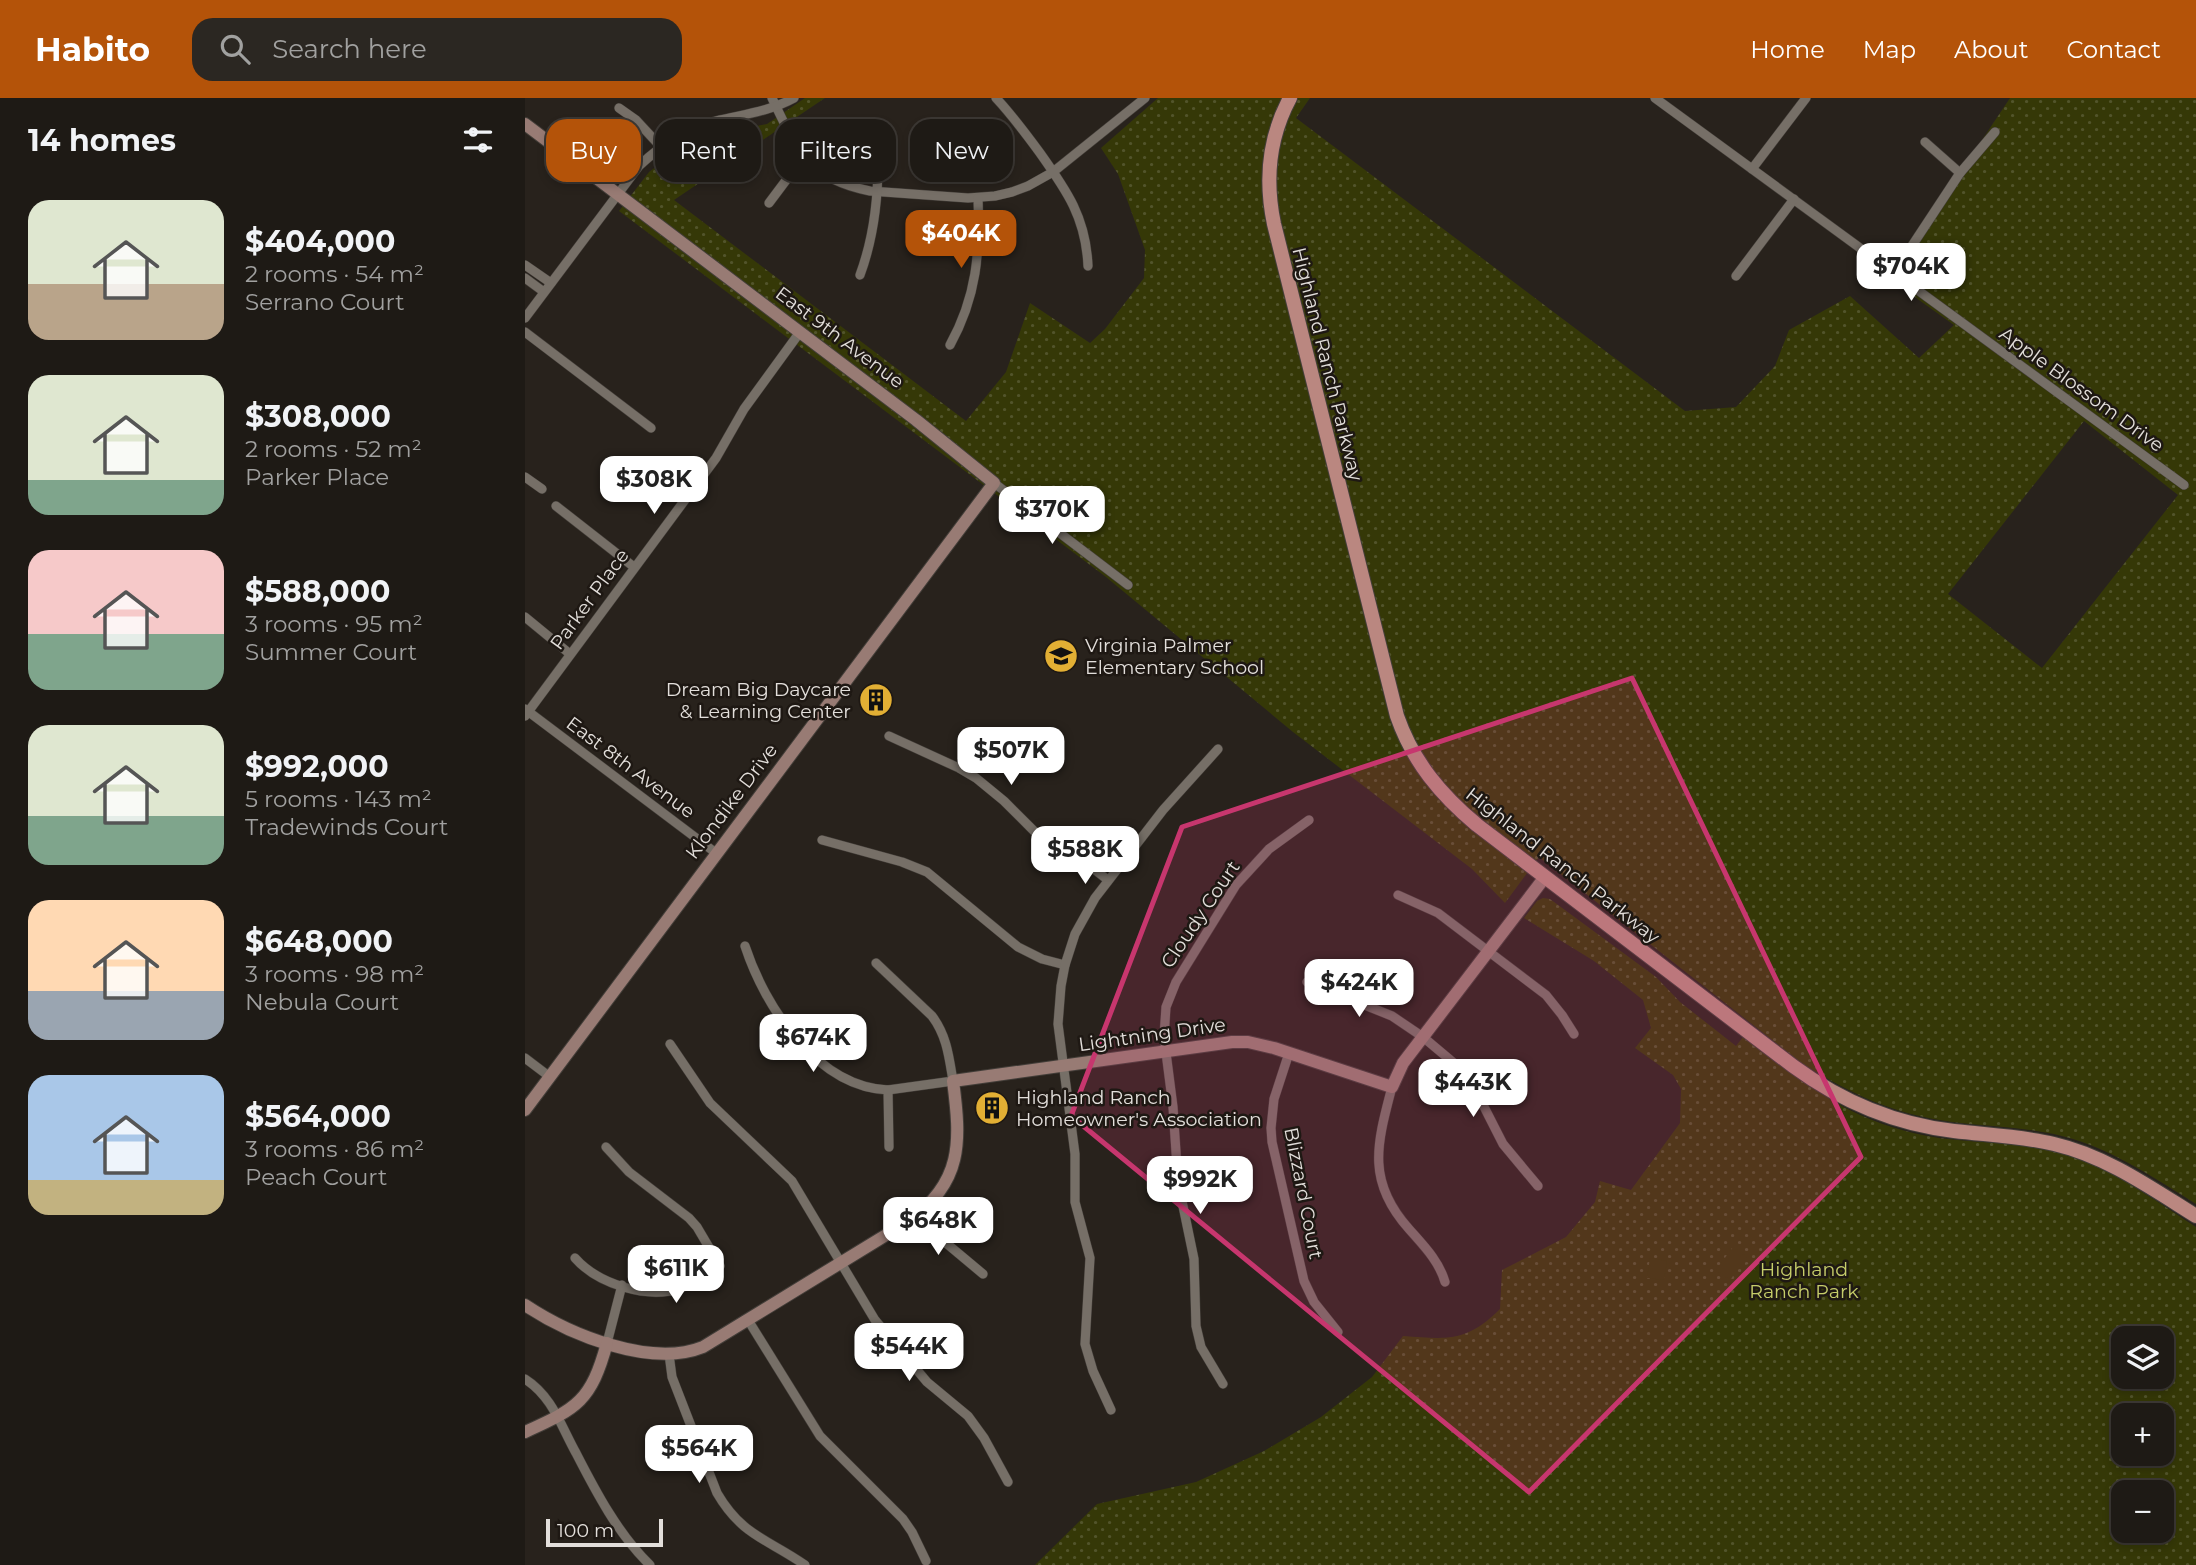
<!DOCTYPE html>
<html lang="en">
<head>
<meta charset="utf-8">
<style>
  body { margin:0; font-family:Montserrat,sans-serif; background:#2b2722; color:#f1f3f6; height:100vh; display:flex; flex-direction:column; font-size:26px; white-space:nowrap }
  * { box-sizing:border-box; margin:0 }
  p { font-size:23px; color:#a1a1a0 }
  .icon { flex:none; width:38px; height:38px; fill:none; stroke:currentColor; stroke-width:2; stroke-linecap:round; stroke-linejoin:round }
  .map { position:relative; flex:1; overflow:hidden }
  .drawer { display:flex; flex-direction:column; background:#1e1a15; width:525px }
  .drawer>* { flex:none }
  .guide { position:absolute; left:21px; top:21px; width:665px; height:63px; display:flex; gap:14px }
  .fabs { position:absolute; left:1586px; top:1228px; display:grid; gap:14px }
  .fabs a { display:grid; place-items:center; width:63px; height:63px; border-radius:14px; background:#1e1a15; box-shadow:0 4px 10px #0003,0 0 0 2px #3c3834; font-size:35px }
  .scale { position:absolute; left:21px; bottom:18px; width:117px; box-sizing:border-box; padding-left:7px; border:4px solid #e3dfdb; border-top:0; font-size:19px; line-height:24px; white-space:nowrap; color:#e3dfdb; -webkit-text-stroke:5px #1e1813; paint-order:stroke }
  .price { position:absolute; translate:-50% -60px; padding:0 16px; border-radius:14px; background:#fff; color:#222; font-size:23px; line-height:46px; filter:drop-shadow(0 2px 4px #0008) }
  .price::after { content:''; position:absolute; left:50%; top:42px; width:21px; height:16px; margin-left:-10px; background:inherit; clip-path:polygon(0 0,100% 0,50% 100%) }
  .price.current { background:#b45309; color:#fff }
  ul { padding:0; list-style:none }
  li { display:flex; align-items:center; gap:21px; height:175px; padding:0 28px }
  li span { display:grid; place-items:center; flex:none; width:196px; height:140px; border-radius:21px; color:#555 }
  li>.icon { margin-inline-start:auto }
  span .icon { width:84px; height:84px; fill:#fffc; stroke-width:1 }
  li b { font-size:30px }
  h2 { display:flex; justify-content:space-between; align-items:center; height:84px; padding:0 28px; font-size:30px }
  .tag { padding:0 24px; border-radius:21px; background:#1e1a15; box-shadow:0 4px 10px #0003,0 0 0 2px #3c3834; font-size:24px; line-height:63px }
  .tag.current { background:#b45309; color:#fff }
  header { display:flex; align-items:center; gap:42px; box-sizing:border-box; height:98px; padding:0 35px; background:#b45309; color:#fff }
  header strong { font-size:33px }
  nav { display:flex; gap:38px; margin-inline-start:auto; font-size:24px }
  .search { width:490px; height:63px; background:#2b2722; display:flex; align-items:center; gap:18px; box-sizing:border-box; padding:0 24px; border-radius:21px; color:#a1a1a0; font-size:26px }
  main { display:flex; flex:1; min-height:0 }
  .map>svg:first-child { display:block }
  .grass { fill:url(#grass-dots); fill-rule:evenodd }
  .garden { fill:#353807 }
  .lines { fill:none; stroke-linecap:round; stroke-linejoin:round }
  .street-casing { stroke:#433e39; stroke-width:10 }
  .secondary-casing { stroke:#433e39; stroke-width:14 }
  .primary-casing { stroke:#433e39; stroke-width:16 }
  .street { stroke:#766f67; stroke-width:9 }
  .secondary { stroke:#987b74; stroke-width:12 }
  .primary { stroke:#ba8780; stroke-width:14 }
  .marked { fill:#c7366e; fill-opacity:0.2; stroke:#c7366e; stroke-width:5; stroke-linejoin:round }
  .labels { text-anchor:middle; stroke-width:5; stroke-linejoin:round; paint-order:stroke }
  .street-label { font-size:19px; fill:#e3dfdb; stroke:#1e1813 }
  .poi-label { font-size:19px; fill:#e3dfdb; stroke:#1e1813; text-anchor:start }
  .park-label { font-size:19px; fill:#c6cd6a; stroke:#1e1813 }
</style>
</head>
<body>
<header>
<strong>Habito</strong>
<div class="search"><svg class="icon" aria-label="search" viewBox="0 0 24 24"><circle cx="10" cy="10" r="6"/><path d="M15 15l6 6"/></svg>Search here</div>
<nav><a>Home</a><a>Map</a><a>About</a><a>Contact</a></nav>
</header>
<main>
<section class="drawer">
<h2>14 homes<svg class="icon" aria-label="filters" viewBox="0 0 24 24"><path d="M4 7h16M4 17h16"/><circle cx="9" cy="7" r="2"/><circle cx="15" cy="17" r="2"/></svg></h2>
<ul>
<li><span style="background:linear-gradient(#dfe7d0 60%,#b9a48a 0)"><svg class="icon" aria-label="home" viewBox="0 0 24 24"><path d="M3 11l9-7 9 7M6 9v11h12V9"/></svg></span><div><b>$404,000</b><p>2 rooms · 54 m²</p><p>Serrano Court</p></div></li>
<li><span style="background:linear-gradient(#dfe7d0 75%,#7fa58c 0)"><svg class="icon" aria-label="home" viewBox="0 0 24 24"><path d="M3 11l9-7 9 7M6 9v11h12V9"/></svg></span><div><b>$308,000</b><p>2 rooms · 52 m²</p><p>Parker Place</p></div></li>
<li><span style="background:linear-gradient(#f6c9c9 60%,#7fa58c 0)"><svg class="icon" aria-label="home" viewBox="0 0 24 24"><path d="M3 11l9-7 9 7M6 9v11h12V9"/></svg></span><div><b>$588,000</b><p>3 rooms · 95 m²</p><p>Summer Court</p></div></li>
<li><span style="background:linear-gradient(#dfe7d0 65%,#7fa58c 0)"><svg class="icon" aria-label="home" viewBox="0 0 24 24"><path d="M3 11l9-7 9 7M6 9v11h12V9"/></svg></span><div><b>$992,000</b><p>5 rooms · 143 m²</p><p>Tradewinds Court</p></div></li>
<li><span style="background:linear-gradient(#ffd9b3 65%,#9aa5b1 0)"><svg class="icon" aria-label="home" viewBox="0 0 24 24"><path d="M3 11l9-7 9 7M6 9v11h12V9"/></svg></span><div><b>$648,000</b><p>3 rooms · 98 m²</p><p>Nebula Court</p></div></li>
<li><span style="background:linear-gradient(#a9c7e8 75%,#c2b280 0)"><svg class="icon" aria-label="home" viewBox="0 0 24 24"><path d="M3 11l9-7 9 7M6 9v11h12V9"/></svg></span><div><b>$564,000</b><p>3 rooms · 86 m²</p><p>Peach Court</p></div></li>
</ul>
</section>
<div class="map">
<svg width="1671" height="1467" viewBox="0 0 1671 1467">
  <defs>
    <pattern id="grass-dots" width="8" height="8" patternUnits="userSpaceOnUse" patternTransform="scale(1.75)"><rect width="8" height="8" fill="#353807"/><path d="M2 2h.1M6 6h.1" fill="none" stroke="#52542b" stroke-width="1.8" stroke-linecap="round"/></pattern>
  </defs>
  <rect width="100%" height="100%" fill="#28221c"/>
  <!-- grass -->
  <g class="grass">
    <path d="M280 0H300L149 102 441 323 481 274 505 205 565 245 580 231 619 180 620 152 593 76 576 50 633 0H785L771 20 1160 313 1211 309 1250 268 1264 232 1325 198 1394 260 1429 227 1359 177 1435 75 1485 0H1671V1106C1631 1081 1593 1055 1548 1041 1509 1029 1467 1029 1427 1024 1368 1016 1328 997 1278 966L1014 759 980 805 947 771 768 634 581 479 94 113 124 74 157 49 178 39 242 26ZM1559 323 1653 397 1517 570 1423 496Z"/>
    <path d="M1018 800 1025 801 1131 879 1155 904 1211 948 1218 939C1283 989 1330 1027 1414 1040 1461 1046 1511 1044 1556 1062 1594 1076 1637 1107 1671 1129V1467H510L572 1406 671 1384 739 1353 796 1319 847 1279 878 1238C922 1241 941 1245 975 1211L977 1172 1041 1139 1070 1104 1075 1083 1106 1092 1155 1025 1156 991 1148 977 1110 950 1126 930 1118 902 1069 863 999 820 1012 803ZM1598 1241H1636V1279H1598ZM1598 1318H1636V1356H1598ZM1598 1395H1636V1433H1598Z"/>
  </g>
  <!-- garden -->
  <g class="garden">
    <path d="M1208 1149 1222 1159 1205 1182 1191 1172Z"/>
    <path d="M1125 1160 1142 1163 1139 1182 1122 1180Z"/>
    <path d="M1222 1166 1236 1177 1222 1197 1207 1186Z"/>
  </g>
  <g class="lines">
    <!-- street casing -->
    <g class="street-casing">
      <g id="street">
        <path d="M247 0C272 52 283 81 345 93L443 100 470 98 487 94 503 88 528 74 620 0"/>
        <path d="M471 0C487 17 501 36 515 55 542 93 561 120 563 168"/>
        <path d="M1130 0 1659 387"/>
        <path d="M94 10 111 22 136 49"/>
        <path d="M1400 44 1435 75"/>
        <path d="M1227 71 1281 0"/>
        <path d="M244 105 262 81 282 62"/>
        <path d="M0 167 26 185"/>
        <path d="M1369 175 1435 75 1470 34"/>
        <path d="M335 177C352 131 355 83 352 35"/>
        <path d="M1211 178 1269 101"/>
        <path d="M0 180 19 194"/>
        <path d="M0 220 114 68C137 46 164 29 195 22 221 16 245 13 269 0"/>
        <path d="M0 234 126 330"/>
        <path d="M425 247C452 198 455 155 453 100"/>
        <path d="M0 379 17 391"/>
        <path d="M469 385 603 487"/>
        <path d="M31 408 109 469"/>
        <path d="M0 519 45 556"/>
        <path d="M0 611 191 755"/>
        <path d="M0 618 191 360 219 311 275 234"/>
        <path d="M364 638 434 670 451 680 479 703 509 733 548 755 583 782"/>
        <path d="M297 742 377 764 402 774 493 849 517 861 540 867"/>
        <path d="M873 797 913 815 1021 897 1037 917 1049 936"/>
        <path d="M220 848C240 909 292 989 363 992L428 983C424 959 422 938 407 918L351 865"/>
        <path d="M782 884 867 918 898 939 936 971 952 995 978 1046 1013 1088"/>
        <path d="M145 946 185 1005 267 1083 350 1222 402 1284 443 1318 459 1340 483 1384"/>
        <path d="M764 955 749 1001 746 1030 747 1044 779 1183 789 1204 813 1234"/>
        <path d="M0 960 25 979"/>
        <path d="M867 989C852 1046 841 1083 884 1131 899 1148 914 1163 920 1184"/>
        <path d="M363 992 364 1049"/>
        <path d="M394 1115 415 1140 458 1176"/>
        <path d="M50 1160C73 1186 123 1202 156 1190 170 1185 183 1176 195 1168L172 1129 164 1120 104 1074 81 1049"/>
        <path d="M223 1222 295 1338 378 1421 387 1434 401 1463"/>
        <path d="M82 1245 97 1187"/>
        <path d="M144 1256 147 1279 192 1395C217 1438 243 1441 280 1467"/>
        <path d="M0 1281C27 1298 36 1328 51 1355 71 1394 93 1436 125 1467"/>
        <path d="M698 1286 676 1249 671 1228 669 1161 653 1084 648 1009 639 939 641 909 651 884 711 787 744 751 784 722"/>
        <path d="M586 1312 568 1273 560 1246 565 1160 550 1104V1056L533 926 536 888 540 867 550 836 570 800 638 712 693 651"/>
      </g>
    </g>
    <!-- secondary casing -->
    <g class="secondary-casing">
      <g id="secondary">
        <path d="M0 26 391 322 469 385 0 1012"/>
        <path d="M0 1207C45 1237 126 1270 178 1249L384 1123C438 1084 436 1044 428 983L707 944H723L749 950 867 989 878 965 1020 779"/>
        <path d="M0 1334C53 1310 66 1303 82 1245"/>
      </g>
    </g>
    <!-- primary casing -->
    <g class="primary-casing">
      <path id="primary" d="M765 0C744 39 740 83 749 126L872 618C888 664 916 697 952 727L1268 968C1317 1004 1369 1026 1429 1033 1463 1037 1496 1038 1529 1046 1581 1058 1626 1090 1671 1118"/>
    </g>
    <!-- street -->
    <use href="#street" class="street"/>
    <!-- secondary -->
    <use href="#secondary" class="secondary"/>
    <!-- primary -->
    <use href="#primary" class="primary"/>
  </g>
  <!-- marked area -->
  <path class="marked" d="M1107 580 1336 1059 1004 1394 546 1018 657 729Z"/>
  <!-- icons -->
  <defs>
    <g id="school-disc" transform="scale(1.75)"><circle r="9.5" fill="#e2af34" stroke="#1e1813"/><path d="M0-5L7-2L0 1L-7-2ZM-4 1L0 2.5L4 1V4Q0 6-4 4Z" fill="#111"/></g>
    <g id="building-disc" transform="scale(1.75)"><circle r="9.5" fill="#e2af34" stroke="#1e1813"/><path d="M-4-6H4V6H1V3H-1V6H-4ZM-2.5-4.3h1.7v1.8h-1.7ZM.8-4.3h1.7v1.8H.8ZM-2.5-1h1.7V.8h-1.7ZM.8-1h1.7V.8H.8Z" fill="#111"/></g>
  </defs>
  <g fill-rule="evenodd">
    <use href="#school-disc" x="536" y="558"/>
    <use href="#building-disc" x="351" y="602"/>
    <use href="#building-disc" x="467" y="1010"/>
  </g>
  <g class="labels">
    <!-- street labels -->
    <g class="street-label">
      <text transform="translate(315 239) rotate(37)" y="7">East 9th Avenue</text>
      <text transform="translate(803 266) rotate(76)" y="7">Highland Ranch Parkway</text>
      <text transform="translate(1557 291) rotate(36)" y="7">Apple Blossom Drive</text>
      <text transform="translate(64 501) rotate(-54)" y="7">Parker Place</text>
      <text transform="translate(106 669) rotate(37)" y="7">East 8th Avenue</text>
      <text transform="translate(206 703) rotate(-53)" y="7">Klondike Drive</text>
      <text transform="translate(1038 767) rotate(38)" y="7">Highland Ranch Parkway</text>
      <text transform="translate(675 816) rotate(-56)" y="7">Cloudy Court</text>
      <text transform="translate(627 936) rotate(-8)" y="7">Lightning Drive</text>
      <text transform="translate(779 1095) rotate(79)" y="7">Blizzard Court</text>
    </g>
    <!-- poi labels -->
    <g class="poi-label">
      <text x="560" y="554">Virginia Palmer<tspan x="560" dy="22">Elementary School</tspan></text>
      <text x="326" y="598" text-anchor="end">Dream Big Daycare<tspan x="326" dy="22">&amp; Learning Center</tspan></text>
      <text x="491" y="1006">Highland Ranch<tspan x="491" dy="22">Homeowner's Association</tspan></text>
    </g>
    <!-- park labels -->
    <g class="park-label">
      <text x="1279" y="1178">Highland<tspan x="1279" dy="22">Ranch Park</tspan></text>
    </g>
  </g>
</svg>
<div class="fabs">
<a><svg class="icon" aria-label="layers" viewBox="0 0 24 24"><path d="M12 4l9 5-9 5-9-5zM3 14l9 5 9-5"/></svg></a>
<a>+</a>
<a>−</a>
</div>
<div class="scale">100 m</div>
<b class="price current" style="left:436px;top:172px">$404K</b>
<b class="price" style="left:1386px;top:205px">$704K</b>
<b class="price" style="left:129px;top:418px">$308K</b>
<b class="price" style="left:527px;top:448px">$370K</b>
<b class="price" style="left:486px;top:689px">$507K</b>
<b class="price" style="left:560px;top:788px">$588K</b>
<b class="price" style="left:834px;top:921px">$424K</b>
<b class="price" style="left:288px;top:976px">$674K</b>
<b class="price" style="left:948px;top:1021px">$443K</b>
<b class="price" style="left:675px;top:1118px">$992K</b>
<b class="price" style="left:413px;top:1159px">$648K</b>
<b class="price" style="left:151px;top:1207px">$611K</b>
<b class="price" style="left:384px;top:1285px">$544K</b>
<b class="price" style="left:174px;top:1387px">$564K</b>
<div class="guide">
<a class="tag current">Buy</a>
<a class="tag">Rent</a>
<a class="tag">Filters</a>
<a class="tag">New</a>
</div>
</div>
</main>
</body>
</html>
